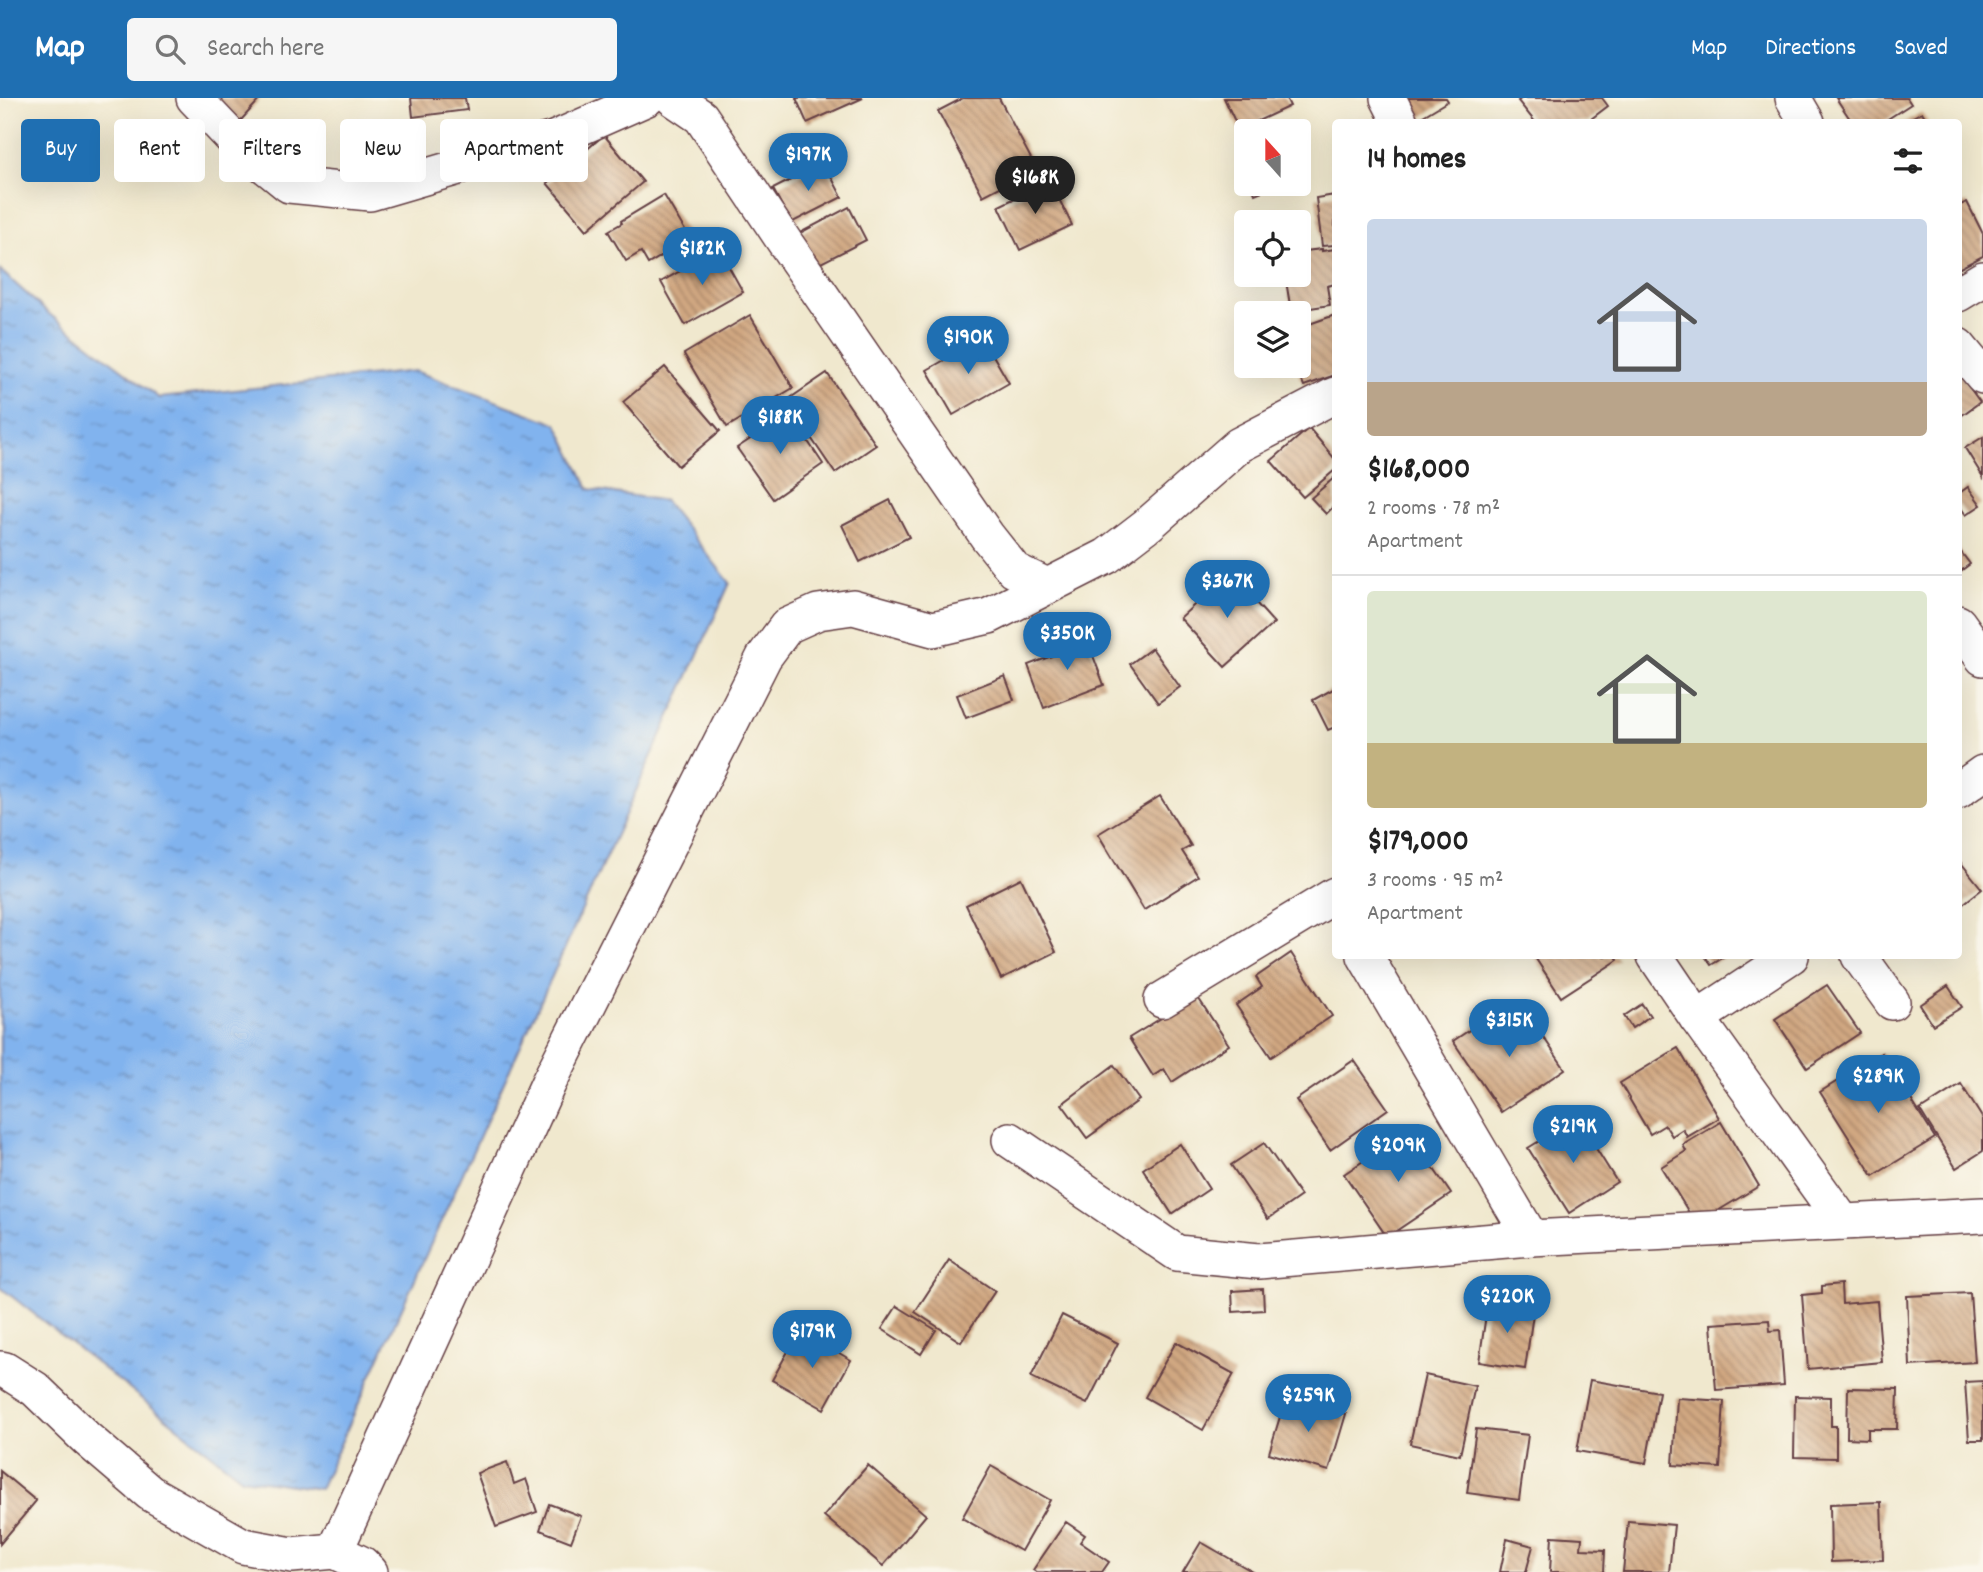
<!DOCTYPE html>
<html lang="en">
<head>
<meta charset="utf-8">
<style>
  body { margin:0; font-family:Dekko,sans-serif; background:#f6f6f6; color:#222; height:100vh; display:flex; flex-direction:column; font-size:26px; white-space:nowrap }
  * { box-sizing:border-box; margin:0 }
  p { font-size:23px; color:#767676 }
  .icon { flex:none; width:38px; height:38px; fill:none; stroke:currentColor; stroke-width:2; stroke-linecap:round; stroke-linejoin:round }
  .map { position:relative; flex:1; overflow:hidden }
  .panel { position:absolute; left:1332px; top:21px; width:630px; height:840px; display:flex; flex-direction:column; background:#fff; border-radius:7px; box-shadow:0 7px 28px #0002 }
  .panel>* { flex:none }
  .banner { position:absolute; left:21px; top:21px; width:665px; height:63px; display:flex; gap:14px }
  .needle { width:46px; rotate:339deg }
  .controls { position:absolute; left:1234px; top:21px; display:grid; gap:14px }
  .controls a { display:grid; place-items:center; width:77px; height:77px; border-radius:7px; background:#fff; box-shadow:0 7px 28px #0002; font-size:35px }
  .price { position:absolute; translate:-50% -60px; padding:0 16px; border-radius:24px; background:#1f6fb2; color:#fff; font-size:23px; line-height:46px; filter:drop-shadow(0 2px 4px #0008) }
  .price::after { content:''; position:absolute; left:50%; top:42px; width:21px; height:16px; margin-left:-10px; background:inherit; clip-path:polygon(0 0,100% 0,50% 100%) }
  .price.active { background:#222; color:#fff }
  ul { padding:0; list-style:none }
  li { display:grid; align-content:center; gap:14px; height:371px; padding:0 35px }
  li+li { border-top:2px solid #e0e0e0 }
  li span { display:grid; place-items:center; height:217px; border-radius:7px; color:#555 }
  li>.icon { margin-inline-start:auto }
  span .icon { width:126px; height:126px; fill:#fffc; stroke-width:1 }
  li b { font-size:30px }
  h2 { display:flex; justify-content:space-between; align-items:center; height:84px; padding:0 35px; font-size:30px }
  .tag { padding:0 24px; border-radius:7px; background:#fff; box-shadow:0 7px 28px #0002; font-size:24px; line-height:63px }
  .tag.active { background:#1f6fb2; color:#fff }
  header { display:flex; align-items:center; gap:42px; box-sizing:border-box; height:98px; padding:0 35px; background:#1f6fb2; color:#fff }
  header strong { font-size:33px }
  nav { display:flex; gap:38px; margin-inline-start:auto; font-size:24px }
  .search { width:490px; height:63px; background:#f6f6f6; display:flex; align-items:center; gap:18px; box-sizing:border-box; padding:0 24px; border-radius:7px; color:#767676; font-size:26px }
  .map>svg:first-child { display:block }
  .water { fill:url(#water-ripples); stroke:#66698c; stroke-width:2 }
  .building { fill:url(#building-back-hatch) }
  .lines { fill:none; stroke-linecap:round; stroke-linejoin:round }
  .minor-casing { stroke:#633d43; stroke-width:38 }
  .minor { stroke:#fff; stroke-width:35 }
</style>
</head>
<body>
<header>
<strong>Map</strong>
<div class="search"><svg class="icon" aria-label="search" viewBox="0 0 24 24"><circle cx="10" cy="10" r="6"/><path d="M15 15l6 6"/></svg>Search here</div>
<nav><a>Map</a><a>Directions</a><a>Saved</a></nav>
</header>
<div class="map">
<svg width="1983" height="1474" viewBox="0 0 1983 1474">
  <defs>
    <pattern id="water-ripples" width="26" height="14" patternUnits="userSpaceOnUse" patternTransform="scale(1.75)"><rect width="26" height="14" fill="#81b3ee"/><path d="M2 4q2-2 4 0t4 0M15 11q2-2 4 0t4 0" fill="none" stroke="#6c91c1"/></pattern>
    <pattern id="building-back-hatch" width="6" height="6" patternUnits="userSpaceOnUse" patternTransform="scale(1.75)"><rect width="6" height="6" fill="#d0a781"/><path d="M-1 5l2 2M0 0l6 6M5-1l2 2" fill="none" stroke="#ab876a"/></pattern>
  </defs>
  <rect width="100%" height="100%" fill="#fbf7ec"/>
  <filter id="ink" filterUnits="userSpaceOnUse"><feTurbulence type="fractalNoise" baseFrequency=".0143" numOctaves="2"/><feDisplacementMap in="SourceGraphic" scale="14" xChannelSelector="R" yChannelSelector="G"/><feConvolveMatrix kernelMatrix="1 2 1 2 8 2 1 2 1" color-interpolation-filters="sRGB"/></filter>
  <filter id="wash" filterUnits="userSpaceOnUse"><feTurbulence type="fractalNoise" baseFrequency=".00686" numOctaves="4" result="noise"/><feDisplacementMap in="SourceGraphic" scale="28" xChannelSelector="R" yChannelSelector="G"/><feGaussianBlur stdDeviation="1.57" result="paint"/><feColorMatrix in="noise" values="0 0 0 0 0 0 0 0 0 0 0 0 0 0 0 0 0 1.4 0 .05"/><feComposite in="paint" operator="in"/></filter>
  <g filter="url(#wash)">
    <rect width="100%" height="100%" fill="#f0e8ce"/>
    <!-- water -->
    <path class="water" d="M0 172 48 215 159 300 415 273 557 326 589 391 665 403 730 485 320 1391 242 1380 0 1189Z"/>
    <g id="blocks">
      <!-- building -->
      <g class="building">
        <path d="M199 0H261L233 31Z"/>
        <path d="M411 0H465L467 12 413 19Z"/>
        <path d="M796 0H863L807 25Z"/>
        <path d="M963 0H999L1036 70 983 98 938 13Z"/>
        <path d="M1224 0H1286L1290 8 1239 32Z"/>
        <path d="M1395 0H1446L1448 3 1413 24Z"/>
        <path d="M1522 0H1602L1608 8 1587 24H1535L1518 3Z"/>
        <path d="M1836 0H1907L1911 6 1883 24H1852Z"/>
        <path d="M1922 14 1928 24H1904Z"/>
        <path d="M604 37 643 84 587 132 547 85Z"/>
        <path d="M1246 57V74L1240 60Z"/>
        <path d="M824 65 842 99 791 125 773 91Z"/>
        <path d="M1050 83 1072 127 1020 152 999 108Z"/>
        <path d="M1251 86H1279L1255 96Z"/>
        <path d="M664 97 690 141 648 166 641 154 626 163 608 133 622 125 621 123Z"/>
        <path d="M1335 97V147L1322 148 1316 100Z"/>
        <path d="M1967 104 1983 136V158L1958 171V108Z"/>
        <path d="M849 109 866 142 815 168 798 136Z"/>
        <path d="M719 151 743 194 685 227 661 184Z"/>
        <path d="M1322 151V153L1335 151V186L1327 188 1330 207 1291 213 1285 177H1298V154Z"/>
        <path d="M750 217 793 290 727 329 684 256Z"/>
        <path d="M1335 217V277L1304 288 1296 268H1298V230Z"/>
        <path d="M983 240 1009 285 953 317 927 272Z"/>
        <path d="M665 269 720 333 678 368 623 304Z"/>
        <path d="M1958 274 1980 304 1958 320Z"/>
        <path d="M827 275 876 347 835 375 786 303Z"/>
        <path d="M789 315 823 366 773 401 737 350Z"/>
        <path d="M1309 330 1335 361V372L1303 399 1271 363Z"/>
        <path d="M1983 339V379L1965 350Z"/>
        <path d="M1335 379V407L1326 416 1311 400Z"/>
        <path d="M1968 389 1981 407 1966 417 1958 406V396Z"/>
        <path d="M890 402 909 439 860 464 842 427Z"/>
        <path d="M1958 450 1970 466 1958 475Z"/>
        <path d="M1229 475 1274 525 1225 569 1180 520Z"/>
        <path d="M1083 531 1104 587 1044 610 1028 567 1068 552 1063 539Z"/>
        <path d="M1152 550 1180 589 1158 605 1130 566Z"/>
        <path d="M1005 578 1014 602 966 620 957 597Z"/>
        <path d="M1335 590V629L1328 632 1313 602Z"/>
        <path d="M1160 698 1191 748 1182 753 1198 778 1144 812 1098 736Z"/>
        <path d="M1958 761 1982 791 1958 810Z"/>
        <path d="M1021 780 1056 854 1001 881 966 807Z"/>
        <path d="M1291 855 1332 918 1271 959 1236 907 1262 889 1256 879Z"/>
        <path d="M1534 858H1616L1618 862 1561 899Z"/>
        <path d="M1705 858H1726L1711 867Z"/>
        <path d="M1827 887 1860 935 1807 970 1775 921Z"/>
        <path d="M1948 888 1962 909 1933 927 1920 907Z"/>
        <path d="M1197 898 1229 947 1172 984 1164 971 1153 978 1129 940Z"/>
        <path d="M1642 906 1650 918 1632 930 1624 918Z"/>
        <path d="M1525 912 1565 971 1501 1014 1453 943 1483 923 1491 935Z"/>
        <path d="M1678 950 1719 1020 1687 1039 1683 1031 1672 1038 1665 1027 1650 1036 1620 985Z"/>
        <path d="M1882 955 1935 1040 1873 1078 1820 994Z"/>
        <path d="M1354 962 1388 1011 1330 1052 1296 1002Z"/>
        <path d="M1114 967 1139 1002 1087 1040 1062 1006Z"/>
        <path d="M1961 986 1983 1021V1053L1956 1070 1920 1012Z"/>
        <path d="M1577 1020 1617 1084 1569 1115 1528 1050Z"/>
        <path d="M1721 1024 1759 1088 1696 1126 1661 1069 1686 1053 1683 1047Z"/>
        <path d="M1408 1033 1451 1096 1387 1139 1344 1076Z"/>
        <path d="M1264 1045 1301 1098 1268 1121 1231 1067Z"/>
        <path d="M1180 1046 1209 1091 1172 1116 1143 1071Z"/>
        <path d="M949 1162 995 1193 961 1244 915 1214Z"/>
        <path d="M1841 1186 1842 1206 1877 1203 1882 1264 1808 1271 1802 1197 1822 1195V1188Z"/>
        <path d="M1263 1191 1264 1212 1233 1214 1232 1193Z"/>
        <path d="M1970 1195 1975 1264 1910 1268 1907 1198Z"/>
        <path d="M1488 1203 1534 1209 1525 1271 1479 1264Z"/>
        <path d="M897 1208 936 1232 921 1256 882 1231Z"/>
        <path d="M1062 1217 1118 1245 1087 1306 1031 1279Z"/>
        <path d="M1769 1222 1770 1233 1780 1232 1784 1287 1716 1292 1711 1226Z"/>
        <path d="M800 1232 851 1262 824 1311 772 1282Z"/>
        <path d="M1176 1244 1234 1276 1203 1332 1145 1299Z"/>
        <path d="M1425 1277 1475 1288 1460 1357 1410 1346Z"/>
        <path d="M1590 1282 1659 1294 1646 1365 1577 1353Z"/>
        <path d="M1983 1283V1342H1969L1965 1284Z"/>
        <path d="M1848 1290 1898 1291 1897 1331H1868V1341L1847 1340Z"/>
        <path d="M1795 1298 1831 1299V1328H1836V1360L1794 1359Z"/>
        <path d="M1286 1299 1346 1316 1329 1373 1269 1355Z"/>
        <path d="M1677 1300 1724 1303 1720 1370 1673 1367Z"/>
        <path d="M1476 1331 1528 1337 1519 1402 1467 1395Z"/>
        <path d="M507 1364 514 1386 526 1381 537 1414 496 1429 477 1375Z"/>
        <path d="M868 1367 926 1417 883 1468 824 1418Z"/>
        <path d="M991 1368 1050 1402 1021 1453 962 1420Z"/>
        <path d="M0 1373 36 1403 0 1446Z"/>
        <path d="M1881 1404 1883 1462 1831 1464 1830 1406Z"/>
        <path d="M549 1406 581 1418 571 1444 540 1432Z"/>
        <path d="M1628 1423 1674 1427 1669 1474H1623Z"/>
        <path d="M1066 1424 1085 1437 1080 1444 1109 1464 1102 1474H1036L1033 1472Z"/>
        <path d="M1552 1438 1582 1440 1581 1451 1605 1452 1604 1474H1550Z"/>
        <path d="M1507 1441 1533 1448 1526 1474H1500Z"/>
        <path d="M1201 1444 1253 1474H1183Z"/>
      </g>
    </g>
  </g>
  <g filter="url(#ink)">
    <use href="#blocks" fill-opacity="0" stroke="#633d43" stroke-width="2"/>
    <g class="lines">
      <!-- minor casing -->
      <g class="minor-casing">
        <g id="minor">
          <path d="M194 0 236 44 289 87 370 95 554 41 647 0"/>
          <path d="M673 0 701 19 786 146 987 438 1014 472 1047 488"/>
          <path d="M1388 0 1400 24"/>
          <path d="M1793 0 1807 24"/>
          <path d="M1958 196 1983 181"/>
          <path d="M1958 248 1983 278"/>
          <path d="M1958 525 1983 560"/>
          <path d="M1958 693 1983 675"/>
          <path d="M1365 858 1531 1140"/>
          <path d="M1655 858 1697 920 1843 1124"/>
          <path d="M1859 858 1892 904"/>
          <path d="M1162 902 1335 797"/>
          <path d="M1697 920 1791 858"/>
          <path d="M1010 1042 1177 1155 1259 1163 1531 1140 1983 1117"/>
          <path d="M0 1271 5 1272 35 1291 87 1341 150 1395 243 1448 292 1457 335 1453 362 1466 370 1474"/>
          <path d="M335 1453 548 986 764 559 787 528 818 514 853 509 933 531 989 518 1107 458 1150 425 1239 347 1335 297"/>
        </g>
      </g>
      <!-- minor -->
      <use href="#minor" class="minor"/>
    </g>
  </g>
</svg>
<div class="controls">
<a><svg class="needle" viewBox="-14 -14 28 28"><path d="M0-13l5 13h-10z" fill="#e53935"/><path d="M0 13l5-13h-10z" fill="#767676"/></svg></a>
<a><svg class="icon" aria-label="locate" viewBox="0 0 24 24"><circle cx="12" cy="12" r="6"/><path d="M12 2v4M12 18v4M2 12h4M18 12h4"/></svg></a>
<a><svg class="icon" aria-label="layers" viewBox="0 0 24 24"><path d="M12 4l9 5-9 5-9-5zM3 14l9 5 9-5"/></svg></a>
</div>
<b class="price" style="left:808px;top:95px">$197K</b>
<b class="price active" style="left:1035px;top:118px">$168K</b>
<b class="price" style="left:702px;top:189px">$182K</b>
<b class="price" style="left:968px;top:278px">$190K</b>
<b class="price" style="left:780px;top:358px">$188K</b>
<b class="price" style="left:1227px;top:522px">$367K</b>
<b class="price" style="left:1067px;top:574px">$350K</b>
<b class="price" style="left:1509px;top:961px">$315K</b>
<b class="price" style="left:1878px;top:1017px">$289K</b>
<b class="price" style="left:1573px;top:1067px">$219K</b>
<b class="price" style="left:1398px;top:1086px">$209K</b>
<b class="price" style="left:1507px;top:1237px">$220K</b>
<b class="price" style="left:812px;top:1272px">$179K</b>
<b class="price" style="left:1308px;top:1336px">$259K</b>
<div class="banner">
<a class="tag active">Buy</a>
<a class="tag">Rent</a>
<a class="tag">Filters</a>
<a class="tag">New</a>
<a class="tag">Apartment</a>
</div>
<section class="panel">
<h2>14 homes<svg class="icon" aria-label="filters" viewBox="0 0 24 24"><path d="M4 7h16M4 17h16"/><circle cx="9" cy="7" r="2"/><circle cx="15" cy="17" r="2"/></svg></h2>
<ul>
<li><span style="background:linear-gradient(#c9d6e8 75%,#b9a48a 0)"><svg class="icon" aria-label="home" viewBox="0 0 24 24"><path d="M3 11l9-7 9 7M6 9v11h12V9"/></svg></span><div><b>$168,000</b><p>2 rooms · 78 m²</p><p>Apartment</p></div></li>
<li><span style="background:linear-gradient(#dfe7d0 70%,#c2b280 0)"><svg class="icon" aria-label="home" viewBox="0 0 24 24"><path d="M3 11l9-7 9 7M6 9v11h12V9"/></svg></span><div><b>$179,000</b><p>3 rooms · 95 m²</p><p>Apartment</p></div></li>
</ul>
</section>
</div>
</body>
</html>
